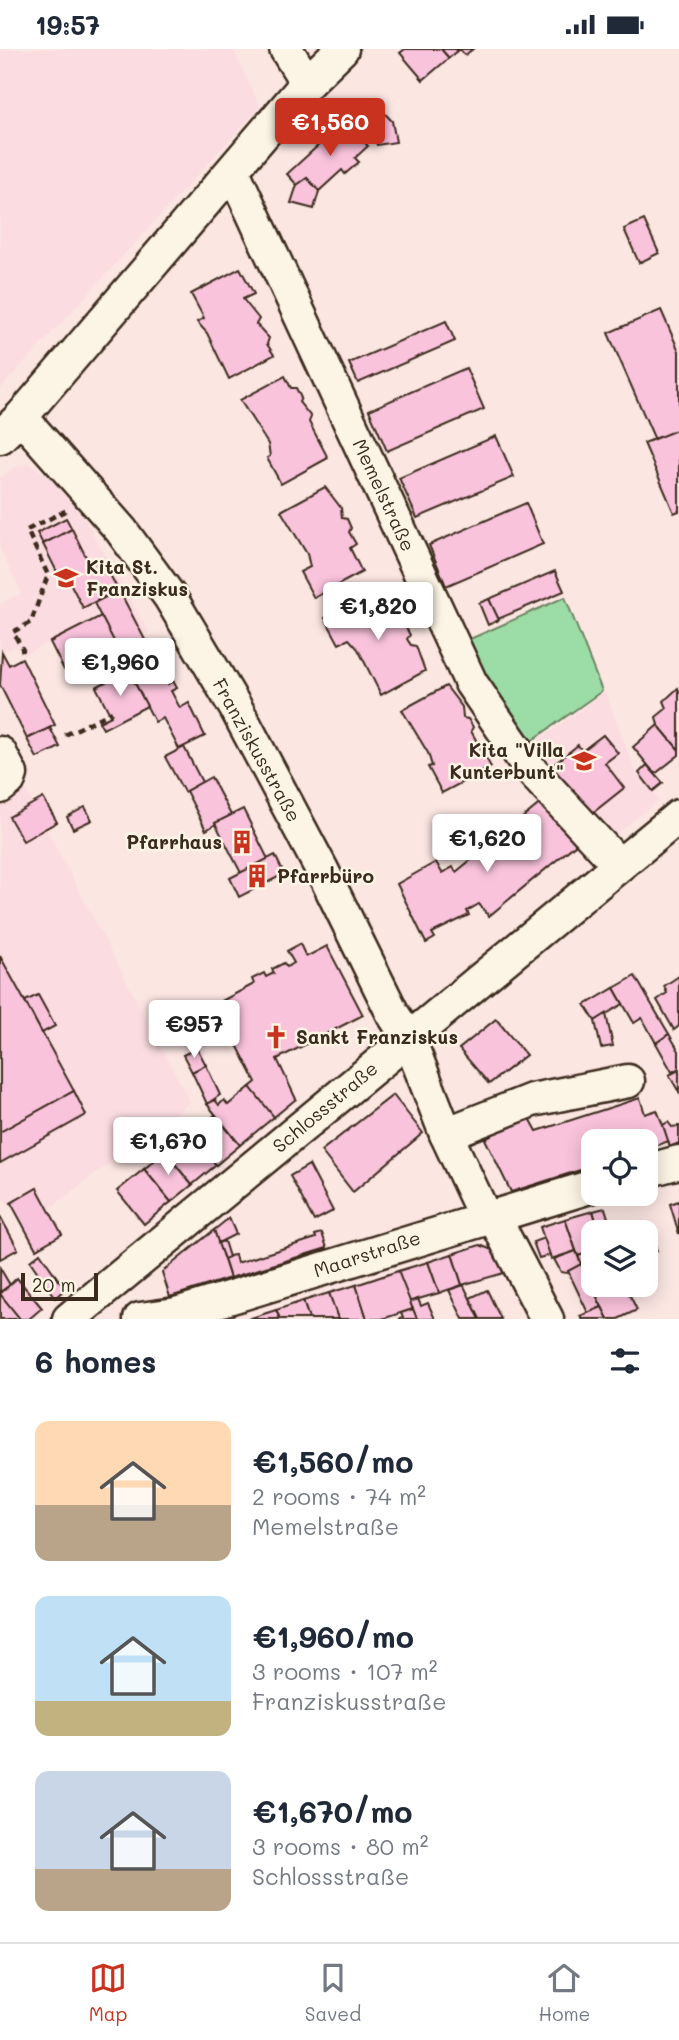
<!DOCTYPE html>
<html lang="en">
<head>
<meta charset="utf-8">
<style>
  body { margin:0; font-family:Mali,sans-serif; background:#f6f6f7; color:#1f2937; height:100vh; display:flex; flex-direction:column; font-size:26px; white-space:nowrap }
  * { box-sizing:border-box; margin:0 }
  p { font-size:23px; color:#747a83 }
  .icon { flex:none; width:38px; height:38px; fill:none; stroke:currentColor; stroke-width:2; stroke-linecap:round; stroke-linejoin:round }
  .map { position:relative; height:1270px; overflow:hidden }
  .sheet { display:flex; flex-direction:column; background:#fff; flex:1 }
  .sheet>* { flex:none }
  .controls { position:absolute; left:581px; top:1080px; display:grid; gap:14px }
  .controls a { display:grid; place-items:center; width:77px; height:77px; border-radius:14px; background:#fff; box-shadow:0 4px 18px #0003; font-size:35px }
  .scale { position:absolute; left:21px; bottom:18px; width:77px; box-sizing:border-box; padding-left:7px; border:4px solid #3b2a1e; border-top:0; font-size:19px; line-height:24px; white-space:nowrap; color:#3b2a1e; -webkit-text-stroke:5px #fcf5e5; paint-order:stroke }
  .price { position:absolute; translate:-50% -60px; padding:0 16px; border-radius:7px; background:#fff; color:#222; font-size:23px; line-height:46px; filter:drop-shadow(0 2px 4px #0008) }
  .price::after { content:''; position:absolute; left:50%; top:42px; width:21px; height:16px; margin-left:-10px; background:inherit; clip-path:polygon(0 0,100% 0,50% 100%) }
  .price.on { background:#c8321e; color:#fff }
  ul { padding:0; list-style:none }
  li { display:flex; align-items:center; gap:21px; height:175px; padding:0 35px }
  li span { display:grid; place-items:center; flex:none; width:196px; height:140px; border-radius:14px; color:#555 }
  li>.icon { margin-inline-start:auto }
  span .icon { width:84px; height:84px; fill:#fffc; stroke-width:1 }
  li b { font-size:30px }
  h2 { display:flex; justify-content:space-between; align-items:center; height:84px; padding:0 35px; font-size:30px }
  .status { display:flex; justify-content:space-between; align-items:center; height:49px; padding:0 35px; background:#fff; direction:ltr }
  .status svg { height:19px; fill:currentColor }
  .dock { display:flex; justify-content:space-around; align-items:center; height:98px; border-top:2px solid #e0e1e3; background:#fff; font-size:19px; color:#747a83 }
  .dock a { display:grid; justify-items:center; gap:4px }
  .dock .on { color:#c8321e }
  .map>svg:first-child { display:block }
  .built { fill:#fbdce0 }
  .green { fill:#9cdca6; stroke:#6c8362; stroke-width:2 }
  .building { fill:#fac3dc; stroke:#3b2a1e; stroke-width:2 }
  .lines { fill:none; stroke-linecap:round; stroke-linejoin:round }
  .minor-casing { stroke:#3b2a1e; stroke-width:37 }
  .path { stroke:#3b2a1e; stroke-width:4.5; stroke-dasharray:7 5; stroke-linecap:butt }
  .minor { stroke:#fcf5e5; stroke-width:32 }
  .labels { text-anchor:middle; stroke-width:5; stroke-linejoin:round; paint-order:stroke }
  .street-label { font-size:19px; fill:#3b2a1e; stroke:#fcf5e5 }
  .poi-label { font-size:19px; font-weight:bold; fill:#3b2a1e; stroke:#fcf5e5; text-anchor:start }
</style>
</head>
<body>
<div class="status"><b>19:57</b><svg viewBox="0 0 49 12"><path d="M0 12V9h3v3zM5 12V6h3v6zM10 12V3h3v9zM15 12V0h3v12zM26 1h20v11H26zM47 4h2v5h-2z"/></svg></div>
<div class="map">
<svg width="679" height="1270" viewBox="0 0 679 1270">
  <rect width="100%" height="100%" fill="#fbe6e2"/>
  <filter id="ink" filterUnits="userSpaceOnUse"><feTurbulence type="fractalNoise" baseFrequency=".0143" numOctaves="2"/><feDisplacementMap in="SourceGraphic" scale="14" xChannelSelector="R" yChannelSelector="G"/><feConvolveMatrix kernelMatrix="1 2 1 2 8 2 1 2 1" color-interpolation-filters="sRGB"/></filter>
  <g filter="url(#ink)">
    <!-- built -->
    <g class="built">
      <path d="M0 0H233L260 58 0 340Z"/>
      <path d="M29 414 51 430 79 461 149 583 117 600 114 591 63 616 51 592 23 606 17 596 0 605V555L22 544 0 500V429L14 419Z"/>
      <path d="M605 643 636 724 659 751 606 793 527 700Z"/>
      <path d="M0 692 190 1053 30 1174 0 1147Z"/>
    </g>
    <!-- green -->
    <path class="green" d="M565 548 602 642 527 695 461 594Z"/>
    <!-- building -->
    <g class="building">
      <path d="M405 0H441L449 9 423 31 400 4Z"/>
      <path d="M441 0H473L465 6 459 0 449 9Z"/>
      <path d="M372 51 392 72 396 93 377 96 374 88 366 89 357 78 353 81 347 74Z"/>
      <path d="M345 72 368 97 355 109 359 113 345 125 342 121 319 142 307 129 298 137 287 125Z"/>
      <path d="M307 129 319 142 314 160 291 154 297 136Z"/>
      <path d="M644 171 659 204 639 214 624 180Z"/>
      <path d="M240 219 254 245 243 250 259 270 256 275 269 289 267 295 274 306 229 330 207 284 197 273 204 269 191 245Z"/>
      <path d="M661 261 679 302V380L655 391 608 284Z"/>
      <path d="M446 272 455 292 358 334 349 314Z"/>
      <path d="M466 319 484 360 387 402 369 361Z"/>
      <path d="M285 327 291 339H296L301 349 299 353 311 368 309 373 328 409 281 435 267 409 270 407 268 395 240 351Z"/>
      <path d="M679 380V462L674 464 644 394Z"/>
      <path d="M496 387 514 428 417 469 399 429Z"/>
      <path d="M325 438 341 459 342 469 347 470 351 479 349 483 356 495 350 499 362 523 314 549 300 523 310 518 307 505 281 462Z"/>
      <path d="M526 454 543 495 446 537 429 496Z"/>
      <path d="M66 469 72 480 43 495 37 484Z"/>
      <path d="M72 480 90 516 102 510 118 541 83 559 67 528 61 531 43 495Z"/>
      <path d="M555 522 564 542 498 570 489 550Z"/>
      <path d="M119 541 154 608 128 621 94 554Z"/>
      <path d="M373 544 387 568 394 565 400 576 405 577 410 586 407 590 411 596 416 597 425 622 381 646 358 600 349 590 339 595 325 569Z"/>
      <path d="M489 550 499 571 488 576 479 554Z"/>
      <path d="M101 567 115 594 64 621 50 593Z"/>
      <path d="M2 603 9 616 22 609 55 676 27 690 0 636Z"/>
      <path d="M154 608 168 635 173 632 177 639 171 642 180 659 189 654 205 687 179 700 163 669 155 673 128 621Z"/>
      <path d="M128 621 147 657 103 680 99 673 111 667 96 638Z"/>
      <path d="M446 637 462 658 463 669 468 670 473 678 471 682 491 718 442 744 428 718 432 717 428 704 402 661Z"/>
      <path d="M678 639 679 642V701L658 676 656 668 667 659 664 652Z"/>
      <path d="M658 676 679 701V706L655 725 633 698Z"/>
      <path d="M50 679 60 698 37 709 27 690Z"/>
      <path d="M603 686 618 704 605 714 624 739 590 766 552 717 578 696 582 702Z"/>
      <path d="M184 698 202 733 184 743 165 708Z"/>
      <path d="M647 716 663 734 653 742 639 724Z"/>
      <path d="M211 728 231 766 206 781 186 742Z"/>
      <path d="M43 749 57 773 23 792 9 768Z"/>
      <path d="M542 753 576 795 489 867 479 855 467 862 469 866 432 884 435 889 426 894 397 835 436 813 442 824 453 818 456 823Z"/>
      <path d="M85 758 92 771 73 780 67 768Z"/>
      <path d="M243 760 268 810 241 824 215 774Z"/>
      <path d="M275 806 284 825 239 848 230 829Z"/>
      <path d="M300 895 306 908 327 897 363 966 277 1010 296 1050 274 1068 250 1038 256 1033 216 955 254 935 252 930 264 924 266 928 274 924 272 920 284 914 287 918 294 914 287 902Z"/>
      <path d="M0 907 74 1042 0 1083Z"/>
      <path d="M635 927 669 985 656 994 642 969 634 974 614 939Z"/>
      <path d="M679 927V977L674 981 657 951 667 944 664 937Z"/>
      <path d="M614 939 623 955 595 972 585 956Z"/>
      <path d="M38 946 55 977 42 984 25 952Z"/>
      <path d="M606 965 613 997 601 999 595 972Z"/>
      <path d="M496 970 526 1006 489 1035 459 1000Z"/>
      <path d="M669 985 679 1002V1019L672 1023 656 994Z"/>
      <path d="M197 999 206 1016 192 1023 183 1006Z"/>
      <path d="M206 1016 220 1046 207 1055 192 1023Z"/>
      <path d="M679 1021V1043L669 1026Z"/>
      <path d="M250 1038 274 1068 240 1096 207 1055 215 1051 219 1056 224 1051 228 1056Z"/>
      <path d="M74 1042 86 1066 0 1114V1083Z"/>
      <path d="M393 1046 423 1084 353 1143 321 1102Z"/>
      <path d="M640 1049 645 1065 657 1061 669 1092 646 1100V1092H593V1117L511 1143 485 1090 491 1087 486 1077 525 1060 537 1082Z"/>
      <path d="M215 1066 240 1096 216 1116 191 1086Z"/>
      <path d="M668 1073 672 1078 679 1077V1094L670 1098 663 1076Z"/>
      <path d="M191 1086 216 1116 192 1136 165 1103Z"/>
      <path d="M165 1103 192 1136 171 1153 144 1120Z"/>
      <path d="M309 1116 333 1162 314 1172 290 1127Z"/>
      <path d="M144 1120 171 1153 144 1175 117 1142Z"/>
      <path d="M37 1139 62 1185 36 1200 11 1154Z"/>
      <path d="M679 1152V1185L670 1155Z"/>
      <path d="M605 1159 611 1179 609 1183H599L593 1162Z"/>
      <path d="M593 1162 599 1183H593V1203L578 1207 565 1170Z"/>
      <path d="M0 1167 18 1200 0 1210Z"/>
      <path d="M229 1169 236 1185 218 1194 214 1181Z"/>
      <path d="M565 1170 576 1202 551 1210 540 1178Z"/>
      <path d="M214 1181 230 1229 170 1248 162 1223Z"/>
      <path d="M322 1184 327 1199 230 1229 224 1210 229 1207 235 1206 237 1214 316 1189 315 1186Z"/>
      <path d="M652 1187 657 1202 646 1205V1189Z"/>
      <path d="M544 1189 550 1206 539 1209 533 1193Z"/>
      <path d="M224 1192 229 1208 224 1210 218 1194Z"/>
      <path d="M480 1196 492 1201 504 1224 462 1236 452 1205Z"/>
      <path d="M576 1202 581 1215 567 1224 561 1223 554 1210Z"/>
      <path d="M40 1204 65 1240 55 1249 30 1212Z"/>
      <path d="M588 1204 591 1213 593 1211V1233L590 1234 578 1207Z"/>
      <path d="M452 1205 462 1236 439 1244 428 1213Z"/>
      <path d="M428 1213 439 1244 408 1253 398 1222Z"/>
      <path d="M581 1215 602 1258 588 1264 568 1222Z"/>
      <path d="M0 1219 10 1236 0 1243Z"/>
      <path d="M398 1222 413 1260 382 1270H367L356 1236Z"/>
      <path d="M17 1229 42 1259 29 1270H20L0 1245Z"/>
      <path d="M593 1233V1236H625L637 1261 618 1270H608L590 1234Z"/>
      <path d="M356 1236 367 1270H338L329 1244Z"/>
      <path d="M464 1236V1237L480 1270H463L449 1241Z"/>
      <path d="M487 1241 501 1270H480L470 1249Z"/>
      <path d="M329 1244 338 1270H309L303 1252Z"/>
      <path d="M0 1245 20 1270H0Z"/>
      <path d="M418 1250 421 1257 428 1254 435 1270H417L410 1253Z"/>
      <path d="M303 1252 309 1270H280L276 1261Z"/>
      <path d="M602 1258 608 1270H582L580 1267Z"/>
      <path d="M413 1260 417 1270H399L403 1269 401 1264Z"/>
      <path d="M276 1261 280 1270H248Z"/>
    </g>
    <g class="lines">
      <!-- minor casing -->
      <g class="minor-casing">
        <g id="minor">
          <path d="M286 0 307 34"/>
          <path d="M233 122 471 634 530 720 619 816"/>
          <path d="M21 368 121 481 170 548 237 661 322 821 393 965 409 990 446 1085 485 1168"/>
          <path d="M0 388 21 368 307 34 342 0"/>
          <path d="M0 704 11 725 9 731 0 738"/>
          <path d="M446 1085 532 1051 628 1032"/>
          <path d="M646 1122 679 1113"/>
          <path d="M493 1166 547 1270"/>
          <path d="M69 1270 679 767"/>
          <path d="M140 1270 176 1265 593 1137"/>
        </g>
      </g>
      <!-- path -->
      <g class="path">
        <path d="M20 601H23L13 583 31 573 48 526 27 481 69 460"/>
        <path d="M65 686 112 663"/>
      </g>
      <!-- minor -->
      <use href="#minor" class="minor"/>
    </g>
  </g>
  <!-- icons -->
  <defs>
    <g id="school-bare" transform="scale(1.89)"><path d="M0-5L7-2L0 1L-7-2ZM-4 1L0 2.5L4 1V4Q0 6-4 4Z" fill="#c8321e" stroke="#fcf5e5" stroke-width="2.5" paint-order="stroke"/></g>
    <g id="building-bare" transform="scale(1.89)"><path d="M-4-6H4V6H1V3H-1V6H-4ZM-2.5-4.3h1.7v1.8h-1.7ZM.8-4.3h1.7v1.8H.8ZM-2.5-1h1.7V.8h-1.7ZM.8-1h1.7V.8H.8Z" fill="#c8321e" stroke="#fcf5e5" stroke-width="2.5" paint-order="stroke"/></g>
    <g id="church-bare" transform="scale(1.89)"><path d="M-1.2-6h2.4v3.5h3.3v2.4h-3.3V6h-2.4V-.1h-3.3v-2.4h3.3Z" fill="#c8321e" stroke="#fcf5e5" stroke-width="2.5" paint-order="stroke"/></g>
  </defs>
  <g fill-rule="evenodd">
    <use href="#school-bare" x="66" y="529"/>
    <use href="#school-bare" x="584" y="712"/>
    <use href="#building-bare" x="242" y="793"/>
    <use href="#building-bare" x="257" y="827"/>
    <use href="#church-bare" x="276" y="988"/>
  </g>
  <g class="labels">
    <!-- street labels -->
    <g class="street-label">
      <text transform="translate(384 446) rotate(65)" y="7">Memelstraße</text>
      <text transform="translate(257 701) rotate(61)" y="7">Franziskusstraße</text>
      <text transform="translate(325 1058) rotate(-40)" y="7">Schlossstraße</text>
      <text transform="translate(367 1205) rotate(-18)" y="7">Maarstraße</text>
    </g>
    <!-- poi labels -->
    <g class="poi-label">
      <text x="86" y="525">Kita St.<tspan x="86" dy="22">Franziskus</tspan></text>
      <text x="564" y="708" text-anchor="end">Kita "Villa<tspan x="564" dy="22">Kunterbunt"</tspan></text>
      <text x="222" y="800" text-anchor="end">Pfarrhaus</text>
      <text x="277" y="834">Pfarrbüro</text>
      <text x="296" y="995">Sankt Franziskus</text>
    </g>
  </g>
</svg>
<div class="controls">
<a><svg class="icon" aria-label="locate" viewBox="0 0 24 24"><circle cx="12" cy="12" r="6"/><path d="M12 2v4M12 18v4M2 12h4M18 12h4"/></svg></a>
<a><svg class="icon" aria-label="layers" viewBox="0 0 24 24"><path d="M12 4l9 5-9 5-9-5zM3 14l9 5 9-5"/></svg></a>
</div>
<div class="scale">20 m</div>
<b class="price on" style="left:330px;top:109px">€1,560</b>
<b class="price" style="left:378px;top:593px">€1,820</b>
<b class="price" style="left:120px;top:649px">€1,960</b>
<b class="price" style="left:487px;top:825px">€1,620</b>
<b class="price" style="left:194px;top:1011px">€957</b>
<b class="price" style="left:168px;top:1128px">€1,670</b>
</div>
<section class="sheet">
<h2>6 homes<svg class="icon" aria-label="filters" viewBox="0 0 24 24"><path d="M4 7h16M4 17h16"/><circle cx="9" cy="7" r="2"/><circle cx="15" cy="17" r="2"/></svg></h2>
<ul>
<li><span style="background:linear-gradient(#ffd9b3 60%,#b9a48a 0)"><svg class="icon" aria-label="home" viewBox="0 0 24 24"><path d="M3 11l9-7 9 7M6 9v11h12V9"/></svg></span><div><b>€1,560/mo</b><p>2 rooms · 74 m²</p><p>Memelstraße</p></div></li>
<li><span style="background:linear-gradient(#bfe0f5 75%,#c2b280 0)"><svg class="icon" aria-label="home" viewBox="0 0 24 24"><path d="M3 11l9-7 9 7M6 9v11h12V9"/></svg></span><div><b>€1,960/mo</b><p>3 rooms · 107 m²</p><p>Franziskusstraße</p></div></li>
<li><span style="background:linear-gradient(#c9d6e8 70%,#b9a48a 0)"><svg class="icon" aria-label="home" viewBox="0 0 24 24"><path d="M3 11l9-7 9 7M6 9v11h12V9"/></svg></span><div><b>€1,670/mo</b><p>3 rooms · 80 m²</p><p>Schlossstraße</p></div></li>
</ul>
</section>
<nav class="dock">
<a class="on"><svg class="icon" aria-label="map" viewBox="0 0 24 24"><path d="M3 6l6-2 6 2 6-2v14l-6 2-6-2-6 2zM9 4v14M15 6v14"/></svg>Map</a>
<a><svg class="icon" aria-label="saved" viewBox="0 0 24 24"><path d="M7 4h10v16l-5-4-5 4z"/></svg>Saved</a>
<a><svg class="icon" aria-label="home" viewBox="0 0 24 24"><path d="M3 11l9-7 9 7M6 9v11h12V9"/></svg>Home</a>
</nav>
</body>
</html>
